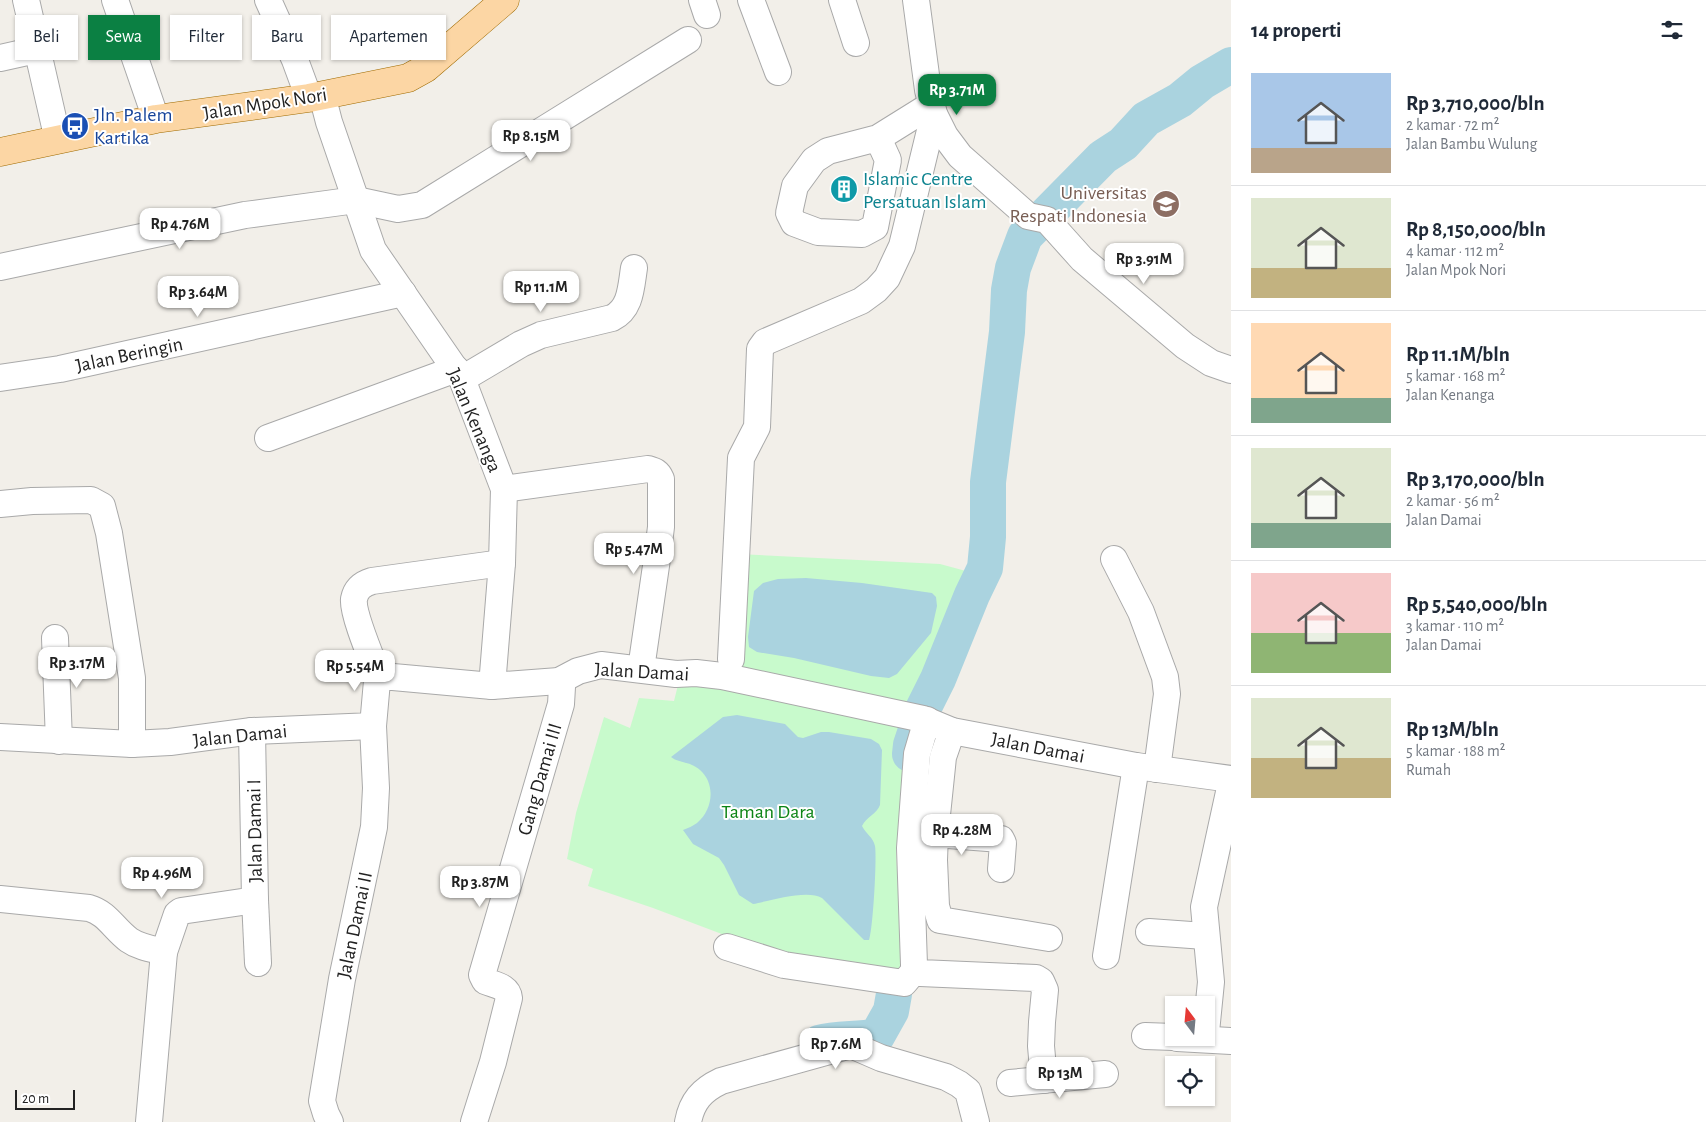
<!DOCTYPE html>
<html lang="id">
<head>
<meta charset="utf-8">
<style>
  body { margin:0; font-family:"Alegreya Sans",sans-serif; background:#f2f2f3; color:#1f2937; height:100vh; display:flex; flex-direction:column; font-size:19px; white-space:nowrap }
  * { box-sizing:border-box; margin:0 }
  p { font-size:16px; color:#747a83 }
  .icon { flex:none; width:28px; height:28px; fill:none; stroke:currentColor; stroke-width:2; stroke-linecap:round; stroke-linejoin:round }
  .map { position:relative; flex:1; overflow:hidden }
  .sheet { display:flex; flex-direction:column; background:#fff; width:475px }
  .sheet>* { flex:none }
  .top-card { position:absolute; left:15px; top:15px; width:475px; height:45px; display:flex; gap:10px }
  .needle { width:32px; rotate:344deg }
  .controls { position:absolute; left:1165px; top:996px; display:grid; gap:10px }
  .controls a { display:grid; place-items:center; width:50px; height:50px; border-radius:0px; background:#fff; box-shadow:0 1px 4px #0004; font-size:25px }
  .scale { position:absolute; left:15px; bottom:12px; width:60px; box-sizing:border-box; padding-left:5px; border:2px solid #222; border-top:0; font-size:14px; line-height:18px; white-space:nowrap; color:#222; -webkit-text-stroke:4px #fff; paint-order:stroke }
  .price { position:absolute; translate:-50% -42px; padding:0 11px; border-radius:10px; background:#fff; color:#222; font-size:16px; line-height:32px; filter:drop-shadow(0 1px 2px #0008) }
  .price::after { content:''; position:absolute; left:50%; top:30px; width:15px; height:11px; margin-left:-8px; background:inherit; clip-path:polygon(0 0,100% 0,50% 100%) }
  .price.on { background:#0b8043; color:#fff }
  ul { padding:0; list-style:none }
  li { display:flex; align-items:center; gap:15px; height:125px; padding:0 20px }
  li+li { border-top:1px solid #e0e1e3 }
  li span { display:grid; place-items:center; flex:none; width:140px; height:100px; border-radius:0px; color:#555 }
  li>.icon { margin-inline-start:auto }
  span .icon { width:60px; height:60px; fill:#fffc; stroke-width:1 }
  li b { font-size:21px }
  h2 { display:flex; justify-content:space-between; align-items:center; height:60px; padding:0 20px; font-size:21px }
  .chip { padding:0 18px; border-radius:0px; background:#fff; box-shadow:0 1px 4px #0004; font-size:18px; line-height:45px }
  .chip.on { background:#0b8043; color:#fff }
  main { display:flex; flex:1; min-height:0 }
  .map>svg:first-child { display:block }
  .park { fill:#c8facc }
  .water { fill:#aad3df }
  .lines { fill:none; stroke-linecap:round; stroke-linejoin:round }
  .river { stroke:#aad3df; stroke-width:36 }
  .minor-casing { stroke:#a9a9a9; stroke-width:28 }
  .major-casing { stroke:#a06b00; stroke-width:29 }
  .minor { stroke:#fff; stroke-width:26 }
  .major { stroke:#fcd6a4; stroke-width:28 }
  .labels { text-anchor:middle; stroke-width:4; stroke-linejoin:round; paint-order:stroke }
  .street-label { font-size:20px; fill:#222; stroke:#fff }
  .transit-label { font-size:20px; fill:#164399; stroke:#fff; text-anchor:start }
  .culture-label { font-size:20px; fill:#0d838f; stroke:#fff; text-anchor:start }
  .education-label { font-size:20px; fill:#785e54; stroke:#fff; text-anchor:end }
  .park-label { font-size:20px; fill:#0c8416; stroke:#fff }
</style>
</head>
<body>
<main>
<div class="map">
<svg width="1231" height="1122" viewBox="0 0 1231 1122">
  <rect width="100%" height="100%" fill="#f2efe9"/>
  <!-- park -->
  <path class="park" d="M738 554 940 564 977 574 947 647 908 735 896 851 902 969 893 975 785 958 653 908 588 886 593 869 567 859 576 813 604 717 630 728 639 698 674 701 680 677 730 684Z"/>
  <!-- water -->
  <g class="water">
    <path d="M806 578 862 583 932 593 936 597 937 606 931 633 897 674 889 678 871 676 794 658 757 652 749 647 748 637 754 591 763 583 778 579Z"/>
    <path d="M737 715 785 724 798 737 803 738 821 732H829L871 739 879 744 882 750 880 805C877 814 866 817 862 826 866 834 873 837 875 846 877 857 873 930 869 940H864L822 898C807 889 770 901 753 904L739 895 724 865 719 858 693 844 683 830C688 828 693 826 697 823 713 810 716 784 700 770 690 761 678 763 671 757L723 717Z"/>
  </g>
  <g class="lines">
    <!-- river -->
    <g class="river">
      <path d="M910 754 911 745 923 709 938 679 972 595 985 568 988 537V482L1007 332 1009 290 1013 268 1025 236 1103 157 1123 144 1146 119 1180 100 1202 82 1231 65"/>
      <path d="M819 1043C838 1038 858 1040 877 1036L891 1011 894 994"/>
    </g>
    <!-- minor casing -->
    <g class="minor-casing">
      <g id="minor">
        <path d="M26 0 58 140"/>
        <path d="M115 0 156 119"/>
        <path d="M268 0 295 60 309 98"/>
        <path d="M702 0 707 15"/>
        <path d="M751 0 778 72"/>
        <path d="M842 0 856 43"/>
        <path d="M916 0 928 90 934 114 945 136 960 156 1028 216 1047 220 1082 259 1185 346 1211 363 1231 370"/>
        <path d="M0 58 36 50"/>
        <path d="M322 95 329 122 373 250 462 379 504 489 502 563 492 686"/>
        <path d="M878 138 888 160 875 227 862 234 818 232 794 223 789 213 795 186 814 160 828 151 878 138 931 105"/>
        <path d="M0 267 245 215 356 200 398 209 422 205 688 40"/>
        <path d="M0 378 60 369 403 293"/>
        <path d="M462 379 521 344 541 335 612 318C631 309 631 287 634 268"/>
        <path d="M268 438 456 369"/>
        <path d="M504 489 648 469C655 471 658 472 661 479V527L657 559 641 669"/>
        <path d="M0 504 32 501 91 500 102 506 109 533 132 678V744"/>
        <path d="M1114 559 1141 612 1165 677 1167 694 1157 769"/>
        <path d="M55 638 59 741"/>
        <path d="M731 659 741 458 757 427 760 349 765 342 861 301 876 290 887 278 902 246 934 114"/>
        <path d="M379 678C373 662 352 613 354 599 356 589 362 584 372 581L502 563"/>
        <path d="M927 720 917 754 910 848 914 965 915 970 920 973 1036 978 1041 981 1045 990 1042 1022 1041 1046 1044 1080"/>
        <path d="M952 731 943 757 935 834 934 860 936 906 940 920 1049 938"/>
        <path d="M0 737 132 744 170 742 252 731 373 726 377 681 382 676 492 686 559 681 578 671 601 665 676 674 696 673 722 676 923 719 952 731 1136 766 1231 779"/>
        <path d="M935 834 1001 839 1003 843 1001 869"/>
        <path d="M0 899 89 908C107 913 114 929 129 940 139 947 152 949 164 952"/>
        <path d="M255 900 258 963"/>
        <path d="M1149 932 1205 936"/>
        <path d="M727 947 784 965 904 983 915 970"/>
        <path d="M1106 956 1136 766"/>
        <path d="M1206 1032 1211 982 1204 907 1231 783"/>
        <path d="M1145 1036 1174 1037"/>
        <path d="M1177 1038 1231 1041"/>
        <path d="M1010 1083 1105 1074"/>
        <path d="M149 1122 164 952 177 914 181 911 255 900 252 731"/>
        <path d="M330 1122 326 1114 322 1101 342 979 374 827 376 788 373 726"/>
        <path d="M474 1122 493 1062 509 998C508 986 494 985 485 981L482 975 561 704 562 687 559 681"/>
        <path d="M688 1122C692 1101 702 1090 721 1081L851 1045 881 1058 946 1077 959 1084 968 1091 976 1122"/>
      </g>
    </g>
    <!-- major casing -->
    <g class="major-casing">
      <path id="major" d="M0 152 156 119 309 98 408 78 426 68 505 0"/>
    </g>
    <!-- minor -->
    <use href="#minor" class="minor"/>
    <!-- major -->
    <use href="#major" class="major"/>
  </g>
  <!-- icons -->
  <defs>
    <g id="bus-disc" transform="scale(1.4375)"><circle r="9.5" fill="#1a4fb4" stroke="#fff"/><path d="M-5-6H5V4H4V6H2V4H-2V6H-4V4H-5ZM-3.5-4V0h7V-4ZM-3.5 1.2v1.5H-2V1.2ZM2 1.2v1.5H3.5V1.2Z" fill="#fff"/></g>
    <g id="building-disc" transform="scale(1.4375)"><circle r="9.5" fill="#0f9aa8" stroke="#fff"/><path d="M-4-6H4V6H1V3H-1V6H-4ZM-2.5-4.3h1.7v1.8h-1.7ZM.8-4.3h1.7v1.8H.8ZM-2.5-1h1.7V.8h-1.7ZM.8-1h1.7V.8H.8Z" fill="#fff"/></g>
    <g id="university-disc" transform="scale(1.4375)"><circle r="9.5" fill="#8d6e63" stroke="#fff"/><path d="M0-5L7-2L0 1L-7-2ZM-4 1L0 2.5L4 1V4Q0 6-4 4Z" fill="#fff"/></g>
  </defs>
  <g fill-rule="evenodd">
    <use href="#bus-disc" x="75" y="126"/>
    <use href="#building-disc" x="844" y="189"/>
    <use href="#university-disc" x="1166" y="204"/>
  </g>
  <g class="labels">
    <!-- street labels -->
    <g class="street-label">
      <text transform="translate(265 103) rotate(-9)" y="7">Jalan Mpok Nori</text>
      <text transform="translate(129 354) rotate(-12)" y="7">Jalan Beringin</text>
      <text transform="translate(475 420) rotate(67)" y="7">Jalan Kenanga</text>
      <text transform="translate(642 671) rotate(3)" y="7">Jalan Damai</text>
      <text transform="translate(240 735) rotate(-6)" y="7">Jalan Damai</text>
      <text transform="translate(1038 747) rotate(11)" y="7">Jalan Damai</text>
      <text transform="translate(539 779) rotate(-74)" y="7">Gang Damai III</text>
      <text transform="translate(254 831) rotate(-91)" y="7">Jalan Damai I</text>
      <text transform="translate(354 925) rotate(-78)" y="7">Jalan Damai II</text>
    </g>
    <!-- transit labels -->
    <g class="transit-label">
      <text x="94" y="121">Jln. Palem<tspan x="94" dy="23">Kartika</tspan></text>
    </g>
    <!-- culture labels -->
    <g class="culture-label">
      <text x="863" y="185">Islamic Centre<tspan x="863" dy="23">Persatuan Islam</tspan></text>
    </g>
    <!-- education labels -->
    <g class="education-label">
      <text x="1147" y="199">Universitas<tspan x="1147" dy="23">Respati Indonesia</tspan></text>
    </g>
    <!-- park labels -->
    <g class="park-label">
      <text x="768" y="818">Taman Dara</text>
    </g>
  </g>
</svg>
<div class="controls">
<a><svg class="needle" viewBox="-14 -14 28 28"><path d="M0-13l5 13h-10z" fill="#e53935"/><path d="M0 13l5-13h-10z" fill="#747a83"/></svg></a>
<a><svg class="icon" aria-label="locate" viewBox="0 0 24 24"><circle cx="12" cy="12" r="6"/><path d="M12 2v4M12 18v4M2 12h4M18 12h4"/></svg></a>
</div>
<div class="scale">20 m</div>
<b class="price on" style="left:957px;top:116px">Rp 3.71M</b>
<b class="price" style="left:531px;top:162px">Rp 8.15M</b>
<b class="price" style="left:180px;top:250px">Rp 4.76M</b>
<b class="price" style="left:1144px;top:285px">Rp 3.91M</b>
<b class="price" style="left:541px;top:313px">Rp 11.1M</b>
<b class="price" style="left:198px;top:318px">Rp 3.64M</b>
<b class="price" style="left:634px;top:575px">Rp 5.47M</b>
<b class="price" style="left:77px;top:689px">Rp 3.17M</b>
<b class="price" style="left:355px;top:692px">Rp 5.54M</b>
<b class="price" style="left:962px;top:856px">Rp 4.28M</b>
<b class="price" style="left:162px;top:899px">Rp 4.96M</b>
<b class="price" style="left:480px;top:908px">Rp 3.87M</b>
<b class="price" style="left:836px;top:1070px">Rp 7.6M</b>
<b class="price" style="left:1060px;top:1099px">Rp 13M</b>
<div class="top-card">
<a class="chip">Beli</a>
<a class="chip on">Sewa</a>
<a class="chip">Filter</a>
<a class="chip">Baru</a>
<a class="chip">Apartemen</a>
</div>
</div>
<section class="sheet">
<h2>14 properti<svg class="icon" aria-label="filters" viewBox="0 0 24 24"><path d="M4 7h16M4 17h16"/><circle cx="9" cy="7" r="2"/><circle cx="15" cy="17" r="2"/></svg></h2>
<ul>
<li><span style="background:linear-gradient(#a9c7e8 75%,#b9a48a 0)"><svg class="icon" aria-label="home" viewBox="0 0 24 24"><path d="M3 11l9-7 9 7M6 9v11h12V9"/></svg></span><div><b>Rp 3,710,000/bln</b><p>2 kamar · 72 m²</p><p>Jalan Bambu Wulung</p></div></li>
<li><span style="background:linear-gradient(#dfe7d0 70%,#c2b280 0)"><svg class="icon" aria-label="home" viewBox="0 0 24 24"><path d="M3 11l9-7 9 7M6 9v11h12V9"/></svg></span><div><b>Rp 8,150,000/bln</b><p>4 kamar · 112 m²</p><p>Jalan Mpok Nori</p></div></li>
<li><span style="background:linear-gradient(#ffd9b3 75%,#7fa58c 0)"><svg class="icon" aria-label="home" viewBox="0 0 24 24"><path d="M3 11l9-7 9 7M6 9v11h12V9"/></svg></span><div><b>Rp 11.1M/bln</b><p>5 kamar · 168 m²</p><p>Jalan Kenanga</p></div></li>
<li><span style="background:linear-gradient(#dfe7d0 75%,#7fa58c 0)"><svg class="icon" aria-label="home" viewBox="0 0 24 24"><path d="M3 11l9-7 9 7M6 9v11h12V9"/></svg></span><div><b>Rp 3,170,000/bln</b><p>2 kamar · 56 m²</p><p>Jalan Damai</p></div></li>
<li><span style="background:linear-gradient(#f6c9c9 60%,#8fb573 0)"><svg class="icon" aria-label="home" viewBox="0 0 24 24"><path d="M3 11l9-7 9 7M6 9v11h12V9"/></svg></span><div><b>Rp 5,540,000/bln</b><p>3 kamar · 110 m²</p><p>Jalan Damai</p></div></li>
<li><span style="background:linear-gradient(#dfe7d0 60%,#c2b280 0)"><svg class="icon" aria-label="home" viewBox="0 0 24 24"><path d="M3 11l9-7 9 7M6 9v11h12V9"/></svg></span><div><b>Rp 13M/bln</b><p>5 kamar · 188 m²</p><p>Rumah</p></div></li>
</ul>
</section>
</main>
</body>
</html>
